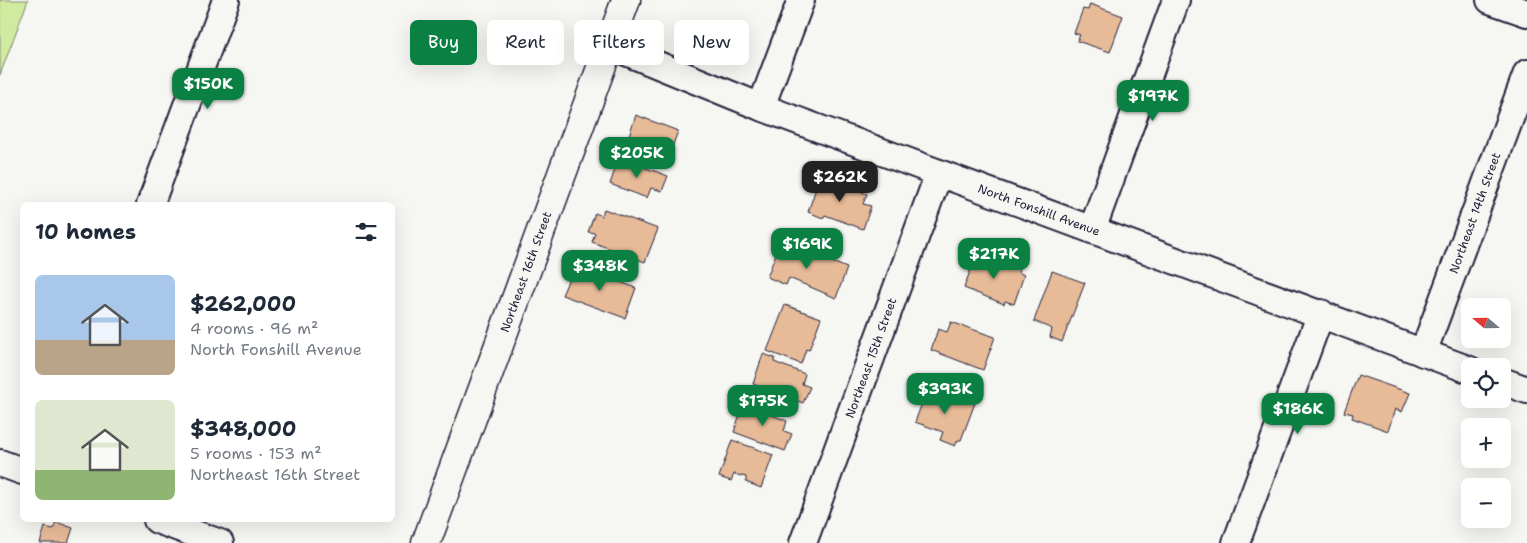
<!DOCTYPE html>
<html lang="en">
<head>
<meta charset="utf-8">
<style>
  body { margin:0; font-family:"Shantell Sans",sans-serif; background:#f2f2f3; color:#1f2937; height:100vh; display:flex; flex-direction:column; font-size:19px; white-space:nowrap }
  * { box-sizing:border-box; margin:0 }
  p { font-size:16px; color:#747a83 }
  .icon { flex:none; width:28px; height:28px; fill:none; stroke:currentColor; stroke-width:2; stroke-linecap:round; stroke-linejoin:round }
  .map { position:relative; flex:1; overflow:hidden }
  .side { position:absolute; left:20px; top:202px; width:375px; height:320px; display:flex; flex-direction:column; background:#fff; border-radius:8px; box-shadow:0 5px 20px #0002 }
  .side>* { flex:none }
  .top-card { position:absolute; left:410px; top:20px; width:475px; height:45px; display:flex; gap:10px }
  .needle { width:32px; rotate:290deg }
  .fabs { position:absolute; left:1461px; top:298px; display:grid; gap:10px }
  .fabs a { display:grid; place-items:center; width:50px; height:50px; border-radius:8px; background:#fff; box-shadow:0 5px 20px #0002; font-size:25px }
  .price { position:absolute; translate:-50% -42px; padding:0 11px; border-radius:10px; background:#0b8043; color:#fff; font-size:16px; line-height:32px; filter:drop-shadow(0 1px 2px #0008) }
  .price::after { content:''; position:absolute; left:50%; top:30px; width:15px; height:11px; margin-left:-8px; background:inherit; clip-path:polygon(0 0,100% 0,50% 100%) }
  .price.current { background:#222; color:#fff }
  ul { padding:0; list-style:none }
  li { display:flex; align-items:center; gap:15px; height:125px; padding:0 15px }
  li span { display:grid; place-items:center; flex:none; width:140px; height:100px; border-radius:8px; color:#555 }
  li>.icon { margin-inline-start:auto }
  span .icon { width:60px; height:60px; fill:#fffc; stroke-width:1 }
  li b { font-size:21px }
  h2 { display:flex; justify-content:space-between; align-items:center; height:60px; padding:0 15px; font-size:21px }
  .pill { padding:0 18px; border-radius:8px; background:#fff; box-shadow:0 5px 20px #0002; font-size:18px; line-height:45px }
  .pill.current { background:#0b8043; color:#fff }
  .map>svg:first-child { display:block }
  .green { fill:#d0ea9f; stroke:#79866d }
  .building { fill:#e7ba98; stroke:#22223b }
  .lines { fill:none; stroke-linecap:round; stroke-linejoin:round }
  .minor-casing { stroke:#22223b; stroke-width:30 }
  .tertiary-casing { stroke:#22223b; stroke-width:31 }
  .minor { stroke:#f6f6f2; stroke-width:26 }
  .tertiary { stroke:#f6f6f2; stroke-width:28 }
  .labels { text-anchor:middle; stroke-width:5; stroke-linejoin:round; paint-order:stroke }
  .street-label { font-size:12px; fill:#22223b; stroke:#f6f6f2 }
</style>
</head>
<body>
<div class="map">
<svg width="1527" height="543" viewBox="0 0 1527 543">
  <rect width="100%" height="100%" fill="#f6f6f2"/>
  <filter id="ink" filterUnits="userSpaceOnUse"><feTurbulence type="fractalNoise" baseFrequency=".02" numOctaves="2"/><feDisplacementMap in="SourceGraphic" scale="10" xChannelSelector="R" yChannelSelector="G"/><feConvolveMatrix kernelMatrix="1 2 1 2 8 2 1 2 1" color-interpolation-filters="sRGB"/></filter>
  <g filter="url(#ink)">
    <!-- green -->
    <path class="green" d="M0 0H28L0 75Z"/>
    <!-- building -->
    <g class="building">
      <path d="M1090 4 1123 16 1110 52 1077 41 1080 35 1074 33 1083 9 1088 10Z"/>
      <path d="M636 115 678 131 667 161 625 147Z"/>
      <path d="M619 158 668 176 662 191 651 188 647 198 610 184Z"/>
      <path d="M820 176 867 194 863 204 871 206 863 229 825 215 823 218 808 212Z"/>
      <path d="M604 209 658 229 645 262 592 242 595 233 588 232 595 213 602 216Z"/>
      <path d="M781 241 847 268 836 298 789 278 786 285 767 277Z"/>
      <path d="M976 254 1020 268 1018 272 1024 275 1014 304 1005 301 1004 304 964 288Z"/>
      <path d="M580 267 636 288 625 318 562 295 571 274 577 276Z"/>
      <path d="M1052 271 1085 283 1062 342 1050 337 1052 329 1034 321Z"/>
      <path d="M785 305 821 318 809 350 806 349 801 364 767 351Z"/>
      <path d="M951 322 995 337 983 370 931 350 938 329 947 332Z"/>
      <path d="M763 354 775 358 774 362 805 374 802 384 810 387 803 403 753 384Z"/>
      <path d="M1358 375 1410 393 1402 412 1395 409 1388 431 1352 418 1353 414 1344 412Z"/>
      <path d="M928 387 975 403 961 440H958L955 446 940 440 943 432 915 422Z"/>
      <path d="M744 402 753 404 752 407 787 421 784 431 792 434 785 451 734 432Z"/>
      <path d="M732 440 773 455 761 488 746 482V477L734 474 731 481 719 477Z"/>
      <path d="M56 522 73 528 68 543H40L45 527 53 529Z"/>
    </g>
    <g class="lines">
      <!-- minor casing -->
      <g class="minor-casing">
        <g id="minor">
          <path d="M1490 0 1527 13"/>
          <path d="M609 45 761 107 1470 370"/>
          <path d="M761 107 801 0"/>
          <path d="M150 205 226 0"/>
          <path d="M1092 230 1176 0"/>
          <path d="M1423 353 1527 73"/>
          <path d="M1502 381 1527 390"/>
          <path d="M0 463 22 471"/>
          <path d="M157 520 220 543"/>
          <path d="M803 543 939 173"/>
          <path d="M1236 543 1321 313"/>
        </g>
      </g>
      <!-- tertiary casing -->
      <g class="tertiary-casing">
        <path id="tertiary" d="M426 543 626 0"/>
      </g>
      <!-- minor -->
      <use href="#minor" class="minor"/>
      <!-- tertiary -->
      <use href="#tertiary" class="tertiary"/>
    </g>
  </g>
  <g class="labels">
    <!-- street labels -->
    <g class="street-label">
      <text transform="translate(1039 210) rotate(20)" y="4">North Fonshill Avenue</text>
      <text transform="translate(1475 213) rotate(-70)" y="4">Northeast 14th Street</text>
      <text transform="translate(526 272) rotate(-70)" y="4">Northeast 16th Street</text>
      <text transform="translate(871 358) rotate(-70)" y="4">Northeast 15th Street</text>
    </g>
  </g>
</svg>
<div class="fabs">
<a><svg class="needle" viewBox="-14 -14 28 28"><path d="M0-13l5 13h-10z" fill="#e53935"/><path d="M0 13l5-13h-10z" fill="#747a83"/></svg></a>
<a><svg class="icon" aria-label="locate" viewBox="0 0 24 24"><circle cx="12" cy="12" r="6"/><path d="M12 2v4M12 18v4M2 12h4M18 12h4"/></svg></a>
<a>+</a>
<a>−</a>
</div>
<b class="price" style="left:208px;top:110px">$150K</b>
<b class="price" style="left:1153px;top:122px">$197K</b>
<b class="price" style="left:637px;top:179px">$205K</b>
<b class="price current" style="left:840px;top:203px">$262K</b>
<b class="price" style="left:807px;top:270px">$169K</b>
<b class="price" style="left:994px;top:280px">$217K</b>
<b class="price" style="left:600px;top:292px">$348K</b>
<b class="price" style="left:945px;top:415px">$393K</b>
<b class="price" style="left:763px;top:427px">$175K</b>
<b class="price" style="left:1298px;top:435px">$186K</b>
<div class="top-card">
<a class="pill current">Buy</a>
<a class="pill">Rent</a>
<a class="pill">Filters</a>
<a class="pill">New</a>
</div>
<section class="side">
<h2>10 homes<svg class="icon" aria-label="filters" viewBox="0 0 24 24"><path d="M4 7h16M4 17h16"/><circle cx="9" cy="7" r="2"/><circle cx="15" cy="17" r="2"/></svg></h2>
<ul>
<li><span style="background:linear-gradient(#a9c7e8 65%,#b9a48a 0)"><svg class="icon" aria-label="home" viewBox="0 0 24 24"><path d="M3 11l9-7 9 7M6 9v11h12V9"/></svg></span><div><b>$262,000</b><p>4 rooms · 96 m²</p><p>North Fonshill Avenue</p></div></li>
<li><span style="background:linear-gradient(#dfe7d0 70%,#8fb573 0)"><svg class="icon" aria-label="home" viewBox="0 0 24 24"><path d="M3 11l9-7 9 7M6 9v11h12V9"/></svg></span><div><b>$348,000</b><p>5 rooms · 153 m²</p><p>Northeast 16th Street</p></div></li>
</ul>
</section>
</div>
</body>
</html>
